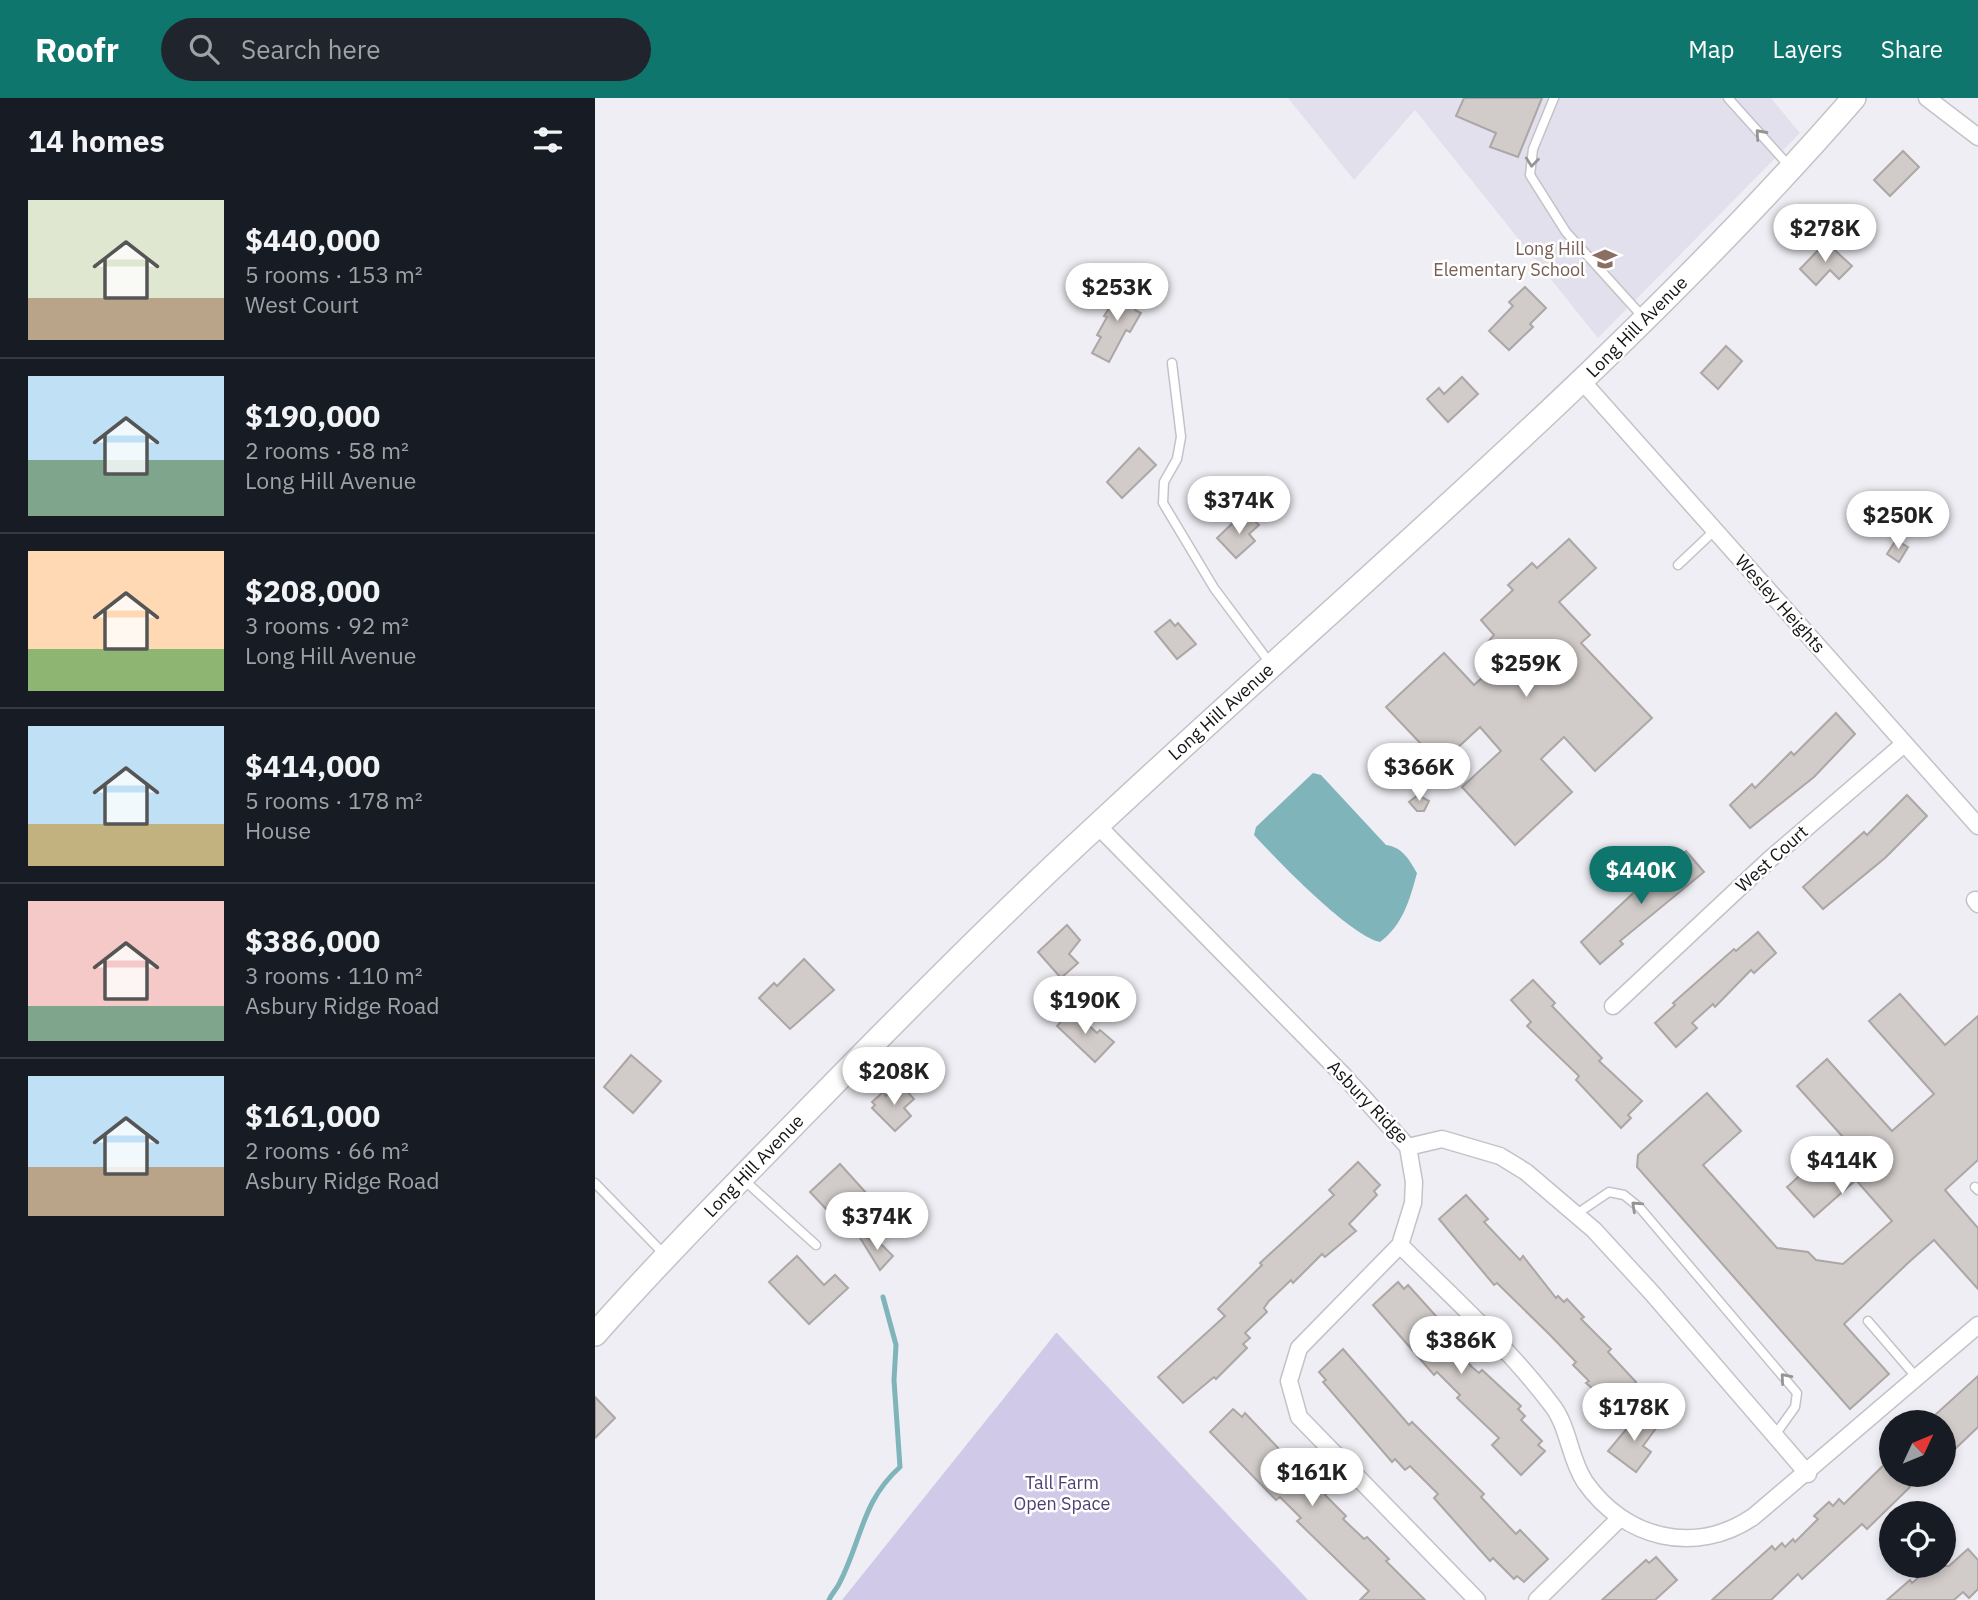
<!DOCTYPE html>
<html lang="en">
<head>
<meta charset="utf-8">
<style>
  body { margin:0; font-family:"IBM Plex Sans",sans-serif; background:#20242c; color:#f1f3f6; height:100vh; display:flex; flex-direction:column; font-size:26px; white-space:nowrap }
  * { box-sizing:border-box; margin:0 }
  p { font-size:23px; color:#9ea1a6 }
  .icon { flex:none; width:38px; height:38px; fill:none; stroke:currentColor; stroke-width:2; stroke-linecap:round; stroke-linejoin:round }
  .map { position:relative; flex:1; overflow:hidden }
  .side { display:flex; flex-direction:column; background:#171b24; width:595px }
  .side>* { flex:none }
  .needle { width:46px; rotate:46deg }
  .fabs { position:absolute; left:1284px; top:1312px; display:grid; gap:14px }
  .fabs a { display:grid; place-items:center; width:77px; height:77px; border-radius:50%; background:#171b24; box-shadow:0 4px 10px #0003; font-size:35px }
  .price { position:absolute; translate:-50% -60px; padding:0 16px; border-radius:24px; background:#fff; color:#222; font-size:23px; line-height:46px; filter:drop-shadow(0 2px 4px #0008) }
  .price::after { content:''; position:absolute; left:50%; top:42px; width:21px; height:16px; margin-left:-10px; background:inherit; clip-path:polygon(0 0,100% 0,50% 100%) }
  .price.active { background:#0f766e; color:#fff }
  ul { padding:0; list-style:none }
  li { display:flex; align-items:center; gap:21px; height:175px; padding:0 28px }
  li+li { border-top:2px solid #363941 }
  li span { display:grid; place-items:center; flex:none; width:196px; height:140px; border-radius:0px; color:#555 }
  li>.icon { margin-inline-start:auto }
  span .icon { width:84px; height:84px; fill:#fffc; stroke-width:1 }
  li b { font-size:30px }
  h2 { display:flex; justify-content:space-between; align-items:center; height:84px; padding:0 28px; font-size:30px }
  header { display:flex; align-items:center; gap:42px; box-sizing:border-box; height:98px; padding:0 35px; background:#0f766e; color:#fff }
  header strong { font-size:33px }
  nav { display:flex; gap:38px; margin-inline-start:auto; font-size:24px }
  .search { width:490px; height:63px; background:#20242c; display:flex; align-items:center; gap:18px; box-sizing:border-box; padding:0 24px; border-radius:38px; color:#9ea1a6; font-size:26px }
  main { display:flex; flex:1; min-height:0 }
  .map>svg:first-child { display:block }
  .built { fill:#e2e0ec }
  .green { fill:#d0cae8 }
  .water { fill:#7fb4ba }
  .lines { fill:none; stroke-linecap:round; stroke-linejoin:round }
  .stream { stroke:#7fb4ba; stroke-width:5 }
  .building { fill:#d1cbc9; stroke:#aca6a5; stroke-width:2 }
  .lane-casing { stroke:#c3c2c8; stroke-width:11 }
  .street-casing { stroke:#c3c2c8; stroke-width:19 }
  .secondary-casing { stroke:#c3c2c8; stroke-width:26 }
  .lane { stroke:#fff; stroke-width:8 }
  .street { stroke:#fff; stroke-width:16 }
  .secondary { stroke:#fff; stroke-width:23 }
  .oneway { stroke:#959596 }
  .labels { text-anchor:middle; stroke-width:5; stroke-linejoin:round; paint-order:stroke }
  .education-label { font-size:18px; fill:#785e54; stroke:#fff; text-anchor:end }
  .street-label { font-size:18px; fill:#131315; stroke:#fff }
  .park-label { font-size:18px; fill:#4d3f73; stroke:#fff }
</style>
</head>
<body>
<header>
<strong>Roofr</strong>
<div class="search"><svg class="icon" aria-label="search" viewBox="0 0 24 24"><circle cx="10" cy="10" r="6"/><path d="M15 15l6 6"/></svg>Search here</div>
<nav><a>Map</a><a>Layers</a><a>Share</a></nav>
</header>
<main>
<section class="side">
<h2>14 homes<svg class="icon" aria-label="filters" viewBox="0 0 24 24"><path d="M4 7h16M4 17h16"/><circle cx="9" cy="7" r="2"/><circle cx="15" cy="17" r="2"/></svg></h2>
<ul>
<li><span style="background:linear-gradient(#dfe7d0 70%,#b9a48a 0)"><svg class="icon" aria-label="home" viewBox="0 0 24 24"><path d="M3 11l9-7 9 7M6 9v11h12V9"/></svg></span><div><b>$440,000</b><p>5 rooms · 153 m²</p><p>West Court</p></div></li>
<li><span style="background:linear-gradient(#bfe0f5 60%,#7fa58c 0)"><svg class="icon" aria-label="home" viewBox="0 0 24 24"><path d="M3 11l9-7 9 7M6 9v11h12V9"/></svg></span><div><b>$190,000</b><p>2 rooms · 58 m²</p><p>Long Hill Avenue</p></div></li>
<li><span style="background:linear-gradient(#ffd9b3 70%,#8fb573 0)"><svg class="icon" aria-label="home" viewBox="0 0 24 24"><path d="M3 11l9-7 9 7M6 9v11h12V9"/></svg></span><div><b>$208,000</b><p>3 rooms · 92 m²</p><p>Long Hill Avenue</p></div></li>
<li><span style="background:linear-gradient(#bfe0f5 70%,#c2b280 0)"><svg class="icon" aria-label="home" viewBox="0 0 24 24"><path d="M3 11l9-7 9 7M6 9v11h12V9"/></svg></span><div><b>$414,000</b><p>5 rooms · 178 m²</p><p>House</p></div></li>
<li><span style="background:linear-gradient(#f6c9c9 75%,#7fa58c 0)"><svg class="icon" aria-label="home" viewBox="0 0 24 24"><path d="M3 11l9-7 9 7M6 9v11h12V9"/></svg></span><div><b>$386,000</b><p>3 rooms · 110 m²</p><p>Asbury Ridge Road</p></div></li>
<li><span style="background:linear-gradient(#bfe0f5 65%,#b9a48a 0)"><svg class="icon" aria-label="home" viewBox="0 0 24 24"><path d="M3 11l9-7 9 7M6 9v11h12V9"/></svg></span><div><b>$161,000</b><p>2 rooms · 66 m²</p><p>Asbury Ridge Road</p></div></li>
</ul>
</section>
<div class="map">
<svg width="1383" height="1502" viewBox="0 0 1383 1502">
  <rect width="100%" height="100%" fill="#efeef4"/>
  <!-- built -->
  <path class="built" d="M693 0H1176L1205 35 1003 240 820 12 759 82Z"/>
  <!-- green -->
  <path class="green" d="M461 1235H462L713 1502H247Z"/>
  <!-- water -->
  <path class="water" d="M718 675 726 677 791 747C807 749 814 761 822 775 815 801 808 827 785 844 754 837 682 762 659 737L661 729Z"/>
  <g class="lines">
    <!-- stream -->
    <path class="stream" d="M234 1502C237 1495 242 1491 245 1484 267 1441 267 1403 305 1369L299 1282 301 1247 288 1199"/>
  </g>
  <!-- building -->
  <g class="building">
    <path d="M869 0H947L923 59 895 49 901 35 861 18Z"/>
    <path d="M1308 53 1324 69 1295 98 1279 82Z"/>
    <path d="M1231 144 1257 168 1244 181 1235 172 1221 187 1205 171Z"/>
    <path d="M528 189 546 199 540 212 546 215 535 234 531 232 514 264 497 255 506 239 502 237 512 219 509 218Z"/>
    <path d="M930 189 951 210 935 226 938 229 914 252 894 233 918 208 914 204Z"/>
    <path d="M1131 248 1147 263 1123 291 1106 275Z"/>
    <path d="M867 279 883 296 853 324 832 301 844 290 849 296Z"/>
    <path d="M544 350 561 367 527 400 512 384Z"/>
    <path d="M653 416 664 427 654 436 660 443 641 460 622 440 641 422 644 425Z"/>
    <path d="M974 441 1001 470 964 504 995 537 986 545 1057 620 1000 673 969 639 946 661 977 694 920 747 867 689 906 653 885 629 845 666 791 609 849 555 879 587 908 561 892 545 899 537 886 522 918 492 913 487 937 465 942 470Z"/>
    <path d="M1301 442 1313 449 1304 464 1292 456Z"/>
    <path d="M575 522 580 528 583 525 601 546 582 561 560 534Z"/>
    <path d="M1241 615 1260 636 1219 679 1155 730 1135 707 1157 686 1160 690 1196 654 1199 657Z"/>
    <path d="M823 697 834 703 829 713H822L814 704Z"/>
    <path d="M1312 697 1332 718 1290 760 1228 811 1208 789 1269 734 1272 737Z"/>
    <path d="M1091 753 1109 774 1025 843 1028 846 1005 866 986 844 1066 769 1069 773Z"/>
    <path d="M472 827 485 842 474 856 483 865 466 880 443 854Z"/>
    <path d="M1163 834 1181 855 1159 875 1156 872 1120 909 1118 906 1097 925 1102 930 1081 949 1060 925 1080 907 1078 905 1139 851 1141 853Z"/>
    <path d="M209 861 239 892 195 931 164 900 179 885 182 888Z"/>
    <path d="M938 882 960 905 957 908 1007 960 1004 963 1047 1003 1033 1017 1036 1020 1026 1030 981 982 984 978 932 928 936 924 916 902Z"/>
    <path d="M1305 896 1350 947 1383 918V1062L1350 1092 1383 1130V1191L1339 1142 1314 1164 1249 1226 1294 1276 1255 1311 1042 1069 1043 1057 1112 995 1146 1033 1108 1067 1182 1150 1213 1154 1221 1162 1248 1166 1297 1123 1261 1082 1219 1119 1192 1089 1248 1039 1202 988 1232 961 1297 1033 1339 996 1274 923Z"/>
    <path d="M477 912 502 935 505 932 519 944 500 964 462 928Z"/>
    <path d="M36 957 66 983 38 1015 9 989Z"/>
    <path d="M304 985 319 1001 309 1010 316 1018 300 1033 277 1010 280 1007 277 1004 288 994 291 998Z"/>
    <path d="M763 1064 785 1087 779 1093 782 1097 754 1126 761 1133 730 1159 727 1156 698 1185 696 1182 674 1203 669 1210 672 1214 650 1235 655 1240 648 1246 652 1250 621 1281 619 1279 588 1305 563 1279 630 1218 623 1211 667 1167 665 1165 739 1097 734 1092Z"/>
    <path d="M245 1066 282 1107 253 1134 215 1094Z"/>
    <path d="M871 1097 893 1121 889 1124 925 1162 928 1158 961 1200 963 1198 969 1204 972 1201 989 1219 986 1221 1016 1251 1013 1254 1041 1284 1017 1307 991 1285 994 1283 978 1267 981 1264 955 1237 902 1185 899 1187 844 1121Z"/>
    <path d="M262 1135 287 1147 298 1158 285 1172Z"/>
    <path d="M202 1158 229 1187 240 1177 253 1190 214 1226 174 1184Z"/>
    <path d="M803 1184 809 1191 813 1187 841 1218 838 1220 859 1243 856 1246 877 1269 884 1275 887 1272 926 1308 923 1311 930 1318 926 1322 947 1343 943 1347 950 1353 926 1377 897 1347 904 1340 862 1300 865 1297 842 1274 839 1277 778 1207Z"/>
    <path d="M748 1251 814 1327 817 1324 889 1396 886 1399 921 1436 925 1432 953 1461 929 1484 922 1478 919 1481 898 1460 895 1463 839 1400 843 1396 815 1368 810 1372 800 1361 797 1364 728 1284 731 1282 724 1274Z"/>
    <path d="M1383 1278V1329L1361 1350 1349 1337V1325L1340 1317Z"/>
    <path d="M0 1299 20 1320 0 1340Z"/>
    <path d="M638 1311 647 1319 650 1315 706 1374 714 1382 718 1378 733 1394 730 1397 751 1418 748 1421 769 1441 772 1439 794 1461 791 1463 830 1502H765L774 1493 702 1423 706 1420 685 1399 681 1402 615 1334Z"/>
    <path d="M1044 1316 1062 1329 1048 1348 1056 1354 1041 1374 1013 1353Z"/>
    <path d="M1297 1359V1377H1323L1313 1387 1315 1389 1272 1431 1267 1426 1207 1481 1203 1476 1176 1502H1117L1177 1448 1180 1452 1187 1445 1190 1449 1198 1441 1200 1444 1223 1421 1219 1418 1234 1404 1238 1408 1244 1401 1249 1406Z"/>
    <path d="M1373 1451 1383 1462V1491L1374 1500 1368 1494 1359 1502H1292L1315 1482 1317 1485 1337 1468H1354Z"/>
    <path d="M1061 1459 1082 1482 1060 1502H1007L1051 1462 1054 1465Z"/>
  </g>
  <g class="lines">
    <!-- lane casing -->
    <g class="lane-casing">
      <g id="lane">
        <path d="M959 0 938 51 935 77 971 134 1048 219"/>
        <path d="M1133 0 1195 69"/>
        <path d="M577 265 586 339 582 361 569 384 568 405 619 490 675 565"/>
        <path d="M1083 467 1119 433"/>
        <path d="M149 1082 221 1147"/>
        <path d="M0 1085 69 1156"/>
        <path d="M1380 1089 1383 1092"/>
        <path d="M980 1117 1014 1094 1029 1097 1045 1110 1202 1295 1200 1309 1180 1337"/>
        <path d="M1273 1223 1322 1280"/>
      </g>
    </g>
    <!-- street casing -->
    <g class="street-casing">
      <g id="street">
        <path d="M1332 0 1383 39"/>
        <path d="M987 283 1383 728"/>
        <path d="M502 727 749 978 813 1049 847 1041 905 1058 931 1074 999 1132 1057 1195 1213 1376"/>
        <path d="M1380 802 1383 806"/>
        <path d="M1018 908 1174 762 1309 646"/>
        <path d="M813 1049 819 1084 818 1105 805 1147 704 1250 694 1283 704 1319 882 1502"/>
        <path d="M805 1147C856 1198 912 1248 956 1306 974 1328 974 1360 990 1384 1030 1441 1100 1458 1158 1419L1383 1227"/>
        <path d="M942 1502 1025 1420"/>
      </g>
    </g>
    <!-- secondary casing -->
    <g class="secondary-casing">
      <path id="secondary" d="M0 1236C71 1156 146 1081 220 1005 313 910 407 815 505 725 760 487 1030 263 1259 0"/>
    </g>
    <!-- lane -->
    <use href="#lane" class="lane"/>
    <!-- street -->
    <use href="#street" class="street"/>
    <!-- secondary -->
    <use href="#secondary" class="secondary"/>
  </g>
  <!-- one-way arrows -->
  <defs><path id="oneway-chevron" d="M-2-3.5L2.5 0L-2 3.5" fill="none" stroke-width="1.6" stroke-linecap="round" stroke-linejoin="round" transform="scale(1.75)"/></defs>
  <g class="oneway">
    <use href="#oneway-chevron" transform="translate(1165 36) rotate(-132)"/>
    <use href="#oneway-chevron" transform="translate(937 64) rotate(96)"/>
    <use href="#oneway-chevron" transform="translate(1041 1108) rotate(-137)"/>
    <use href="#oneway-chevron" transform="translate(1190 1280) rotate(-131)"/>
  </g>
  <!-- icons -->
  <defs>
    <g id="school-bare" transform="scale(1.89)"><path d="M0-5L7-2L0 1L-7-2ZM-4 1L0 2.5L4 1V4Q0 6-4 4Z" fill="#8d6e63" stroke="#fff" stroke-width="2.5" paint-order="stroke"/></g>
  </defs>
  <g fill-rule="evenodd">
    <use href="#school-bare" x="1010" y="161"/>
  </g>
  <g class="labels">
    <!-- education labels -->
    <g class="education-label">
      <text x="990" y="157">Long Hill<tspan x="990" dy="21">Elementary School</tspan></text>
    </g>
    <!-- street labels -->
    <g class="street-label">
      <text transform="translate(1042 229) rotate(-45)" y="6">Long Hill Avenue</text>
      <text transform="translate(1185 506) rotate(48)" y="6">Wesley Heights</text>
      <text transform="translate(626 614) rotate(-42)" y="6">Long Hill Avenue</text>
      <text transform="translate(1177 761) rotate(-42)" y="6">West Court</text>
      <text transform="translate(773 1004) rotate(46)" y="6">Asbury Ridge</text>
      <text transform="translate(159 1068) rotate(-46)" y="6">Long Hill Avenue</text>
    </g>
    <!-- park labels -->
    <g class="park-label">
      <text x="467" y="1391">Tall Farm<tspan x="467" dy="21">Open Space</tspan></text>
    </g>
  </g>
</svg>
<div class="fabs">
<a><svg class="needle" viewBox="-14 -14 28 28"><path d="M0-13l5 13h-10z" fill="#e53935"/><path d="M0 13l5-13h-10z" fill="#9ea1a6"/></svg></a>
<a><svg class="icon" aria-label="locate" viewBox="0 0 24 24"><circle cx="12" cy="12" r="6"/><path d="M12 2v4M12 18v4M2 12h4M18 12h4"/></svg></a>
</div>
<b class="price" style="left:1230px;top:166px">$278K</b>
<b class="price" style="left:522px;top:225px">$253K</b>
<b class="price" style="left:644px;top:438px">$374K</b>
<b class="price" style="left:1303px;top:453px">$250K</b>
<b class="price" style="left:931px;top:601px">$259K</b>
<b class="price" style="left:824px;top:705px">$366K</b>
<b class="price active" style="left:1046px;top:808px">$440K</b>
<b class="price" style="left:490px;top:938px">$190K</b>
<b class="price" style="left:299px;top:1009px">$208K</b>
<b class="price" style="left:1247px;top:1098px">$414K</b>
<b class="price" style="left:282px;top:1154px">$374K</b>
<b class="price" style="left:866px;top:1278px">$386K</b>
<b class="price" style="left:1039px;top:1345px">$178K</b>
<b class="price" style="left:717px;top:1410px">$161K</b>
</div>
</main>
</body>
</html>
